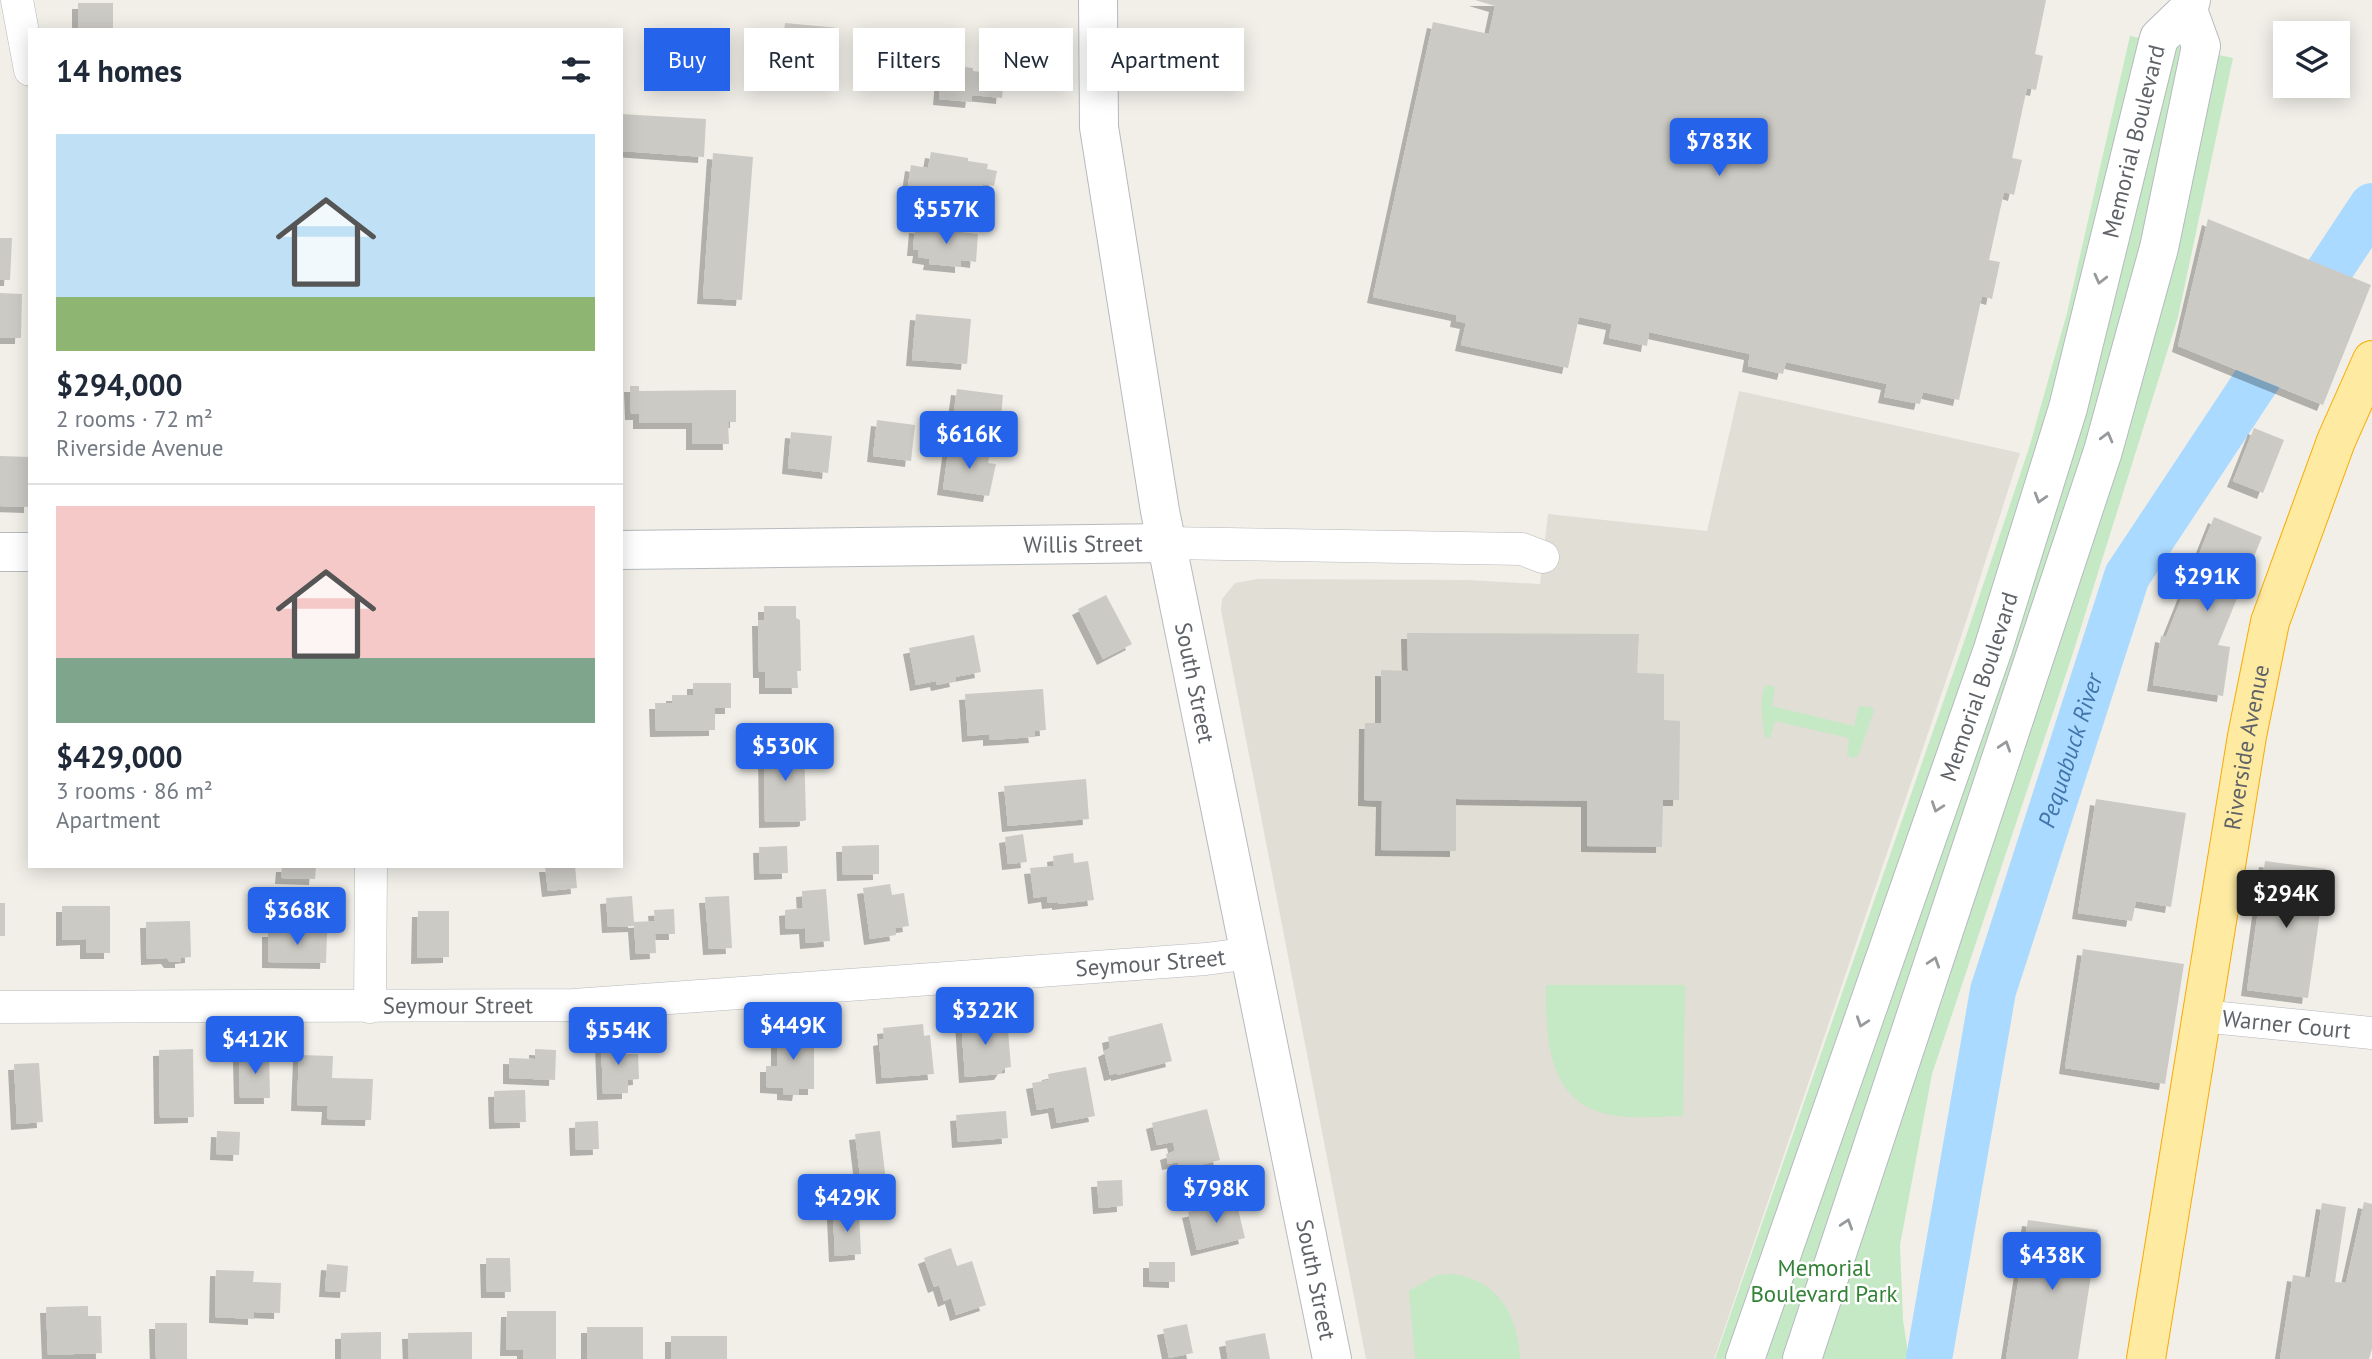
<!DOCTYPE html>
<html lang="en">
<head>
<meta charset="utf-8">
<style>
  body { margin:0; font-family:"PT Sans",sans-serif; background:#f2f2f3; color:#1f2937; height:100vh; display:flex; flex-direction:column; font-size:26px; white-space:nowrap }
  * { box-sizing:border-box; margin:0 }
  p { font-size:23px; color:#747a83 }
  .icon { flex:none; width:38px; height:38px; fill:none; stroke:currentColor; stroke-width:2; stroke-linecap:round; stroke-linejoin:round }
  .map { position:relative; flex:1; overflow:hidden }
  .panel { position:absolute; left:28px; top:28px; width:595px; height:840px; display:flex; flex-direction:column; background:#fff; border-radius:0px; box-shadow:0 4px 18px #0003 }
  .panel>* { flex:none }
  .top-card { position:absolute; left:644px; top:28px; width:665px; height:63px; display:flex; gap:14px }
  .fabs { position:absolute; left:2273px; top:21px; display:grid; gap:14px }
  .fabs a { display:grid; place-items:center; width:77px; height:77px; border-radius:0px; background:#fff; box-shadow:0 4px 18px #0003; font-size:35px }
  .price { position:absolute; translate:-50% -60px; padding:0 16px; border-radius:7px; background:#2563eb; color:#fff; font-size:23px; line-height:46px; filter:drop-shadow(0 2px 4px #0008) }
  .price::after { content:''; position:absolute; left:50%; top:42px; width:21px; height:16px; margin-left:-10px; background:inherit; clip-path:polygon(0 0,100% 0,50% 100%) }
  .price.current { background:#222; color:#fff }
  ul { padding:0; list-style:none }
  li { display:grid; align-content:center; gap:14px; height:371px; padding:0 28px }
  li+li { border-top:2px solid #e0e1e3 }
  li span { display:grid; place-items:center; height:217px; border-radius:0px; color:#555 }
  li>.icon { margin-inline-start:auto }
  span .icon { width:126px; height:126px; fill:#fffc; stroke-width:1 }
  li b { font-size:30px }
  h2 { display:flex; justify-content:space-between; align-items:center; height:84px; padding:0 28px; font-size:30px }
  .pill { padding:0 24px; border-radius:0px; background:#fff; box-shadow:0 4px 18px #0003; font-size:24px; line-height:63px }
  .pill.current { background:#2563eb; color:#fff }
  .map>svg:first-child { display:block }
  .education { fill:#e1ded6 }
  .green { fill:#c5e8c5 }
  .lines { fill:none; stroke-linecap:round; stroke-linejoin:round }
  .river { stroke:#aadaff; stroke-width:46 }
  .building { fill:#cccac5; filter:url(#shadow) }
  .minor-casing { stroke:#b5b8bc; stroke-width:33 }
  .secondary-casing { stroke:#b6babf; stroke-width:40 }
  .trunk-casing { stroke:#f9ab00; stroke-width:40 }
  .minor { stroke:#fff; stroke-width:32 }
  .secondary { stroke:#fff; stroke-width:38 }
  .trunk { stroke:#feeaa1; stroke-width:38 }
  .oneway { stroke:#979a9d }
  .labels { text-anchor:middle; stroke-width:5; stroke-linejoin:round; paint-order:stroke }
  .street-label { font-size:23px; fill:#5f6368; stroke:#fff }
  .park-label { font-size:23px; fill:#348238; stroke:#fff }
  .water-label { font-size:24px; font-style:italic; fill:#4174aa; stroke:#fff }
</style>
</head>
<body>
<div class="map">
<svg width="2372" height="1359" viewBox="0 0 2372 1359">
  <defs>
    <filter id="shadow"><feDropShadow dx="-6" dy="6" stdDeviation="0" flood-color="#0004"/></filter>
  </defs>
  <rect width="100%" height="100%" fill="#f1efe8"/>
  <!-- education -->
  <path class="education" d="M1739 391 2020 453 1964 628 1714 1359H1366L1221 610 1222 599 1235 583 1258 579 1467 580 1540 584 1548 514 1707 531Z"/>
  <!-- green -->
  <g class="green">
    <path d="M2130 36 2233 58 2178 317 2071 659 1932 1074 1900 1245 1903 1320 1909 1359H1715L1965 639 2030 445 2067 313Z"/>
    <path d="M1766 685 1775 687 1772 706 1854 726 1859 706 1871 707 1874 711 1858 756 1853 758 1847 755 1849 738 1775 721 1770 738H1767L1764 735C1763 720 1758 698 1766 685Z"/>
    <path d="M1546 985H1685L1683 1116C1662 1116 1639 1119 1618 1116 1547 1107 1546 1041 1546 985Z"/>
    <path d="M1454 1274C1499 1281 1518 1316 1520 1359H1415L1409 1291 1437 1275Z"/>
  </g>
  <g class="lines">
    <!-- river -->
    <path class="river" id="s1" d="M1929 1359 1993 991 2127 576 2372 206"/>
  </g>
  <!-- building -->
  <g class="building">
    <path d="M1475 0H2046L2035 54 2043 56 2036 90 2027 88 2012 158 2022 160 2014 195 2004 192 1989 260 2000 262 1992 299 1982 296 1959 400 1923 392 1920 404 1884 397 1887 384 1786 362 1783 374 1748 366 1750 354 1649 332 1647 346 1609 338 1612 324 1579 317 1568 368 1461 345 1466 323 1456 321 1457 315 1373 297 1433 22 1489 34 1495 6Z"/>
    <rect x="78" y="3" width="35" height="27"/>
    <path d="M785 23 839 28 835 63 781 57Z"/>
    <path d="M947 65 973 68V71L1004 75 1002 98 972 95 971 102 939 99 941 77H946Z"/>
    <path d="M621 114 706 119 704 157 621 151Z"/>
    <path d="M931 152 968 158V161L988 164 987 169 997 171 994 186 983 184 981 195 965 192 964 201 930 195 931 189 908 185 911 165 928 168Z"/>
    <path d="M713 153 753 157 742 300 703 298Z"/>
    <path d="M2208 219 2371 285 2323 405 2178 346Z"/>
    <path d="M915 227 978 234 976 262 961 260V267L929 264 930 259 918 257 919 250H913Z"/>
    <path d="M0 238H12L10 280H0Z"/>
    <path d="M0 293 22 294 21 338H0Z"/>
    <path d="M916 314 971 319 967 364 912 360Z"/>
    <path d="M630 386H639V391L736 390V422H728L729 444H692V423H639V414H631Z"/>
    <path d="M957 389 1003 395 1000 427 993 426 991 439 951 433Z"/>
    <path d="M877 420 915 425 911 461 873 456Z"/>
    <path d="M2254 428 2284 440 2263 493 2233 481Z"/>
    <path d="M791 432 832 436 828 473 788 468Z"/>
    <path d="M949 445 990 451 988 463 996 464 989 496 943 489Z"/>
    <path d="M0 456 30 457V507L0 506Z"/>
    <path d="M2214 517 2262 537 2218 645 2230 647 2223 696 2153 685 2161 636 2166 637Z"/>
    <path d="M1106 595 1132 644 1103 659 1078 609Z"/>
    <path d="M764 606H796V618L800 620 801 671H797L798 688H765V672H759L758 620H764Z"/>
    <path d="M1407 633 1639 634 1637 673 1664 674V720L1680 721 1679 800H1663L1662 847 1587 846V801L1456 799V851L1381 850 1382 801 1364 800 1365 723H1381V670L1408 671Z"/>
    <path d="M974 635 981 672 955 677 956 681 937 685 936 681 916 685 909 648Z"/>
    <path d="M693 683H731V708H715V730L656 731 655 703H672V695H693Z"/>
    <path d="M1043 689 1046 730 1034 731 1035 737 989 740V734L968 736 965 694Z"/>
    <path d="M804 744 806 820 803 821 765 822 764 745Z"/>
    <path d="M1086 779 1089 819 1008 826 1004 786Z"/>
    <path d="M2096 799 2186 813 2171 907 2136 901 2132 921 2078 913Z"/>
    <path d="M1023 834 1027 862 1008 864 1005 837Z"/>
    <path d="M879 845V874L843 875 842 846Z"/>
    <path d="M787 846 788 873 760 874 759 847Z"/>
    <path d="M1073 853 1074 863 1088 861 1094 900 1058 904V902L1048 903 1047 896 1034 898 1030 868 1054 866 1053 856Z"/>
    <path d="M2265 861 2326 869 2308 998 2247 990Z"/>
    <path d="M282 866H316L315 879 281 878Z"/>
    <path d="M545 866H575L577 888 548 891Z"/>
    <path d="M890 884 892 895 904 893 909 926 895 928 896 935 870 939 863 888Z"/>
    <path d="M826 889 830 941 806 943 805 928 786 929 785 910 803 908 802 891Z"/>
    <path d="M632 896 634 922 655 921 654 910 674 909 675 934H655L656 953 636 954 634 926 608 927 606 898Z"/>
    <path d="M729 896 732 948 709 949 705 897Z"/>
    <rect x="0" y="903" width="5" height="33"/>
    <path d="M62 906H110V953H86V939L62 940Z"/>
    <path d="M418 911H449V957L417 958Z"/>
    <path d="M190 921 191 957 181 958V962H170L167 958 147 959 146 922Z"/>
    <path d="M268 931H327L326 963 268 962Z"/>
    <path d="M2083 949 2184 964 2165 1084 2065 1068Z"/>
    <path d="M999 1017 1001 1031 1008 1030 1011 1067 1004 1068 1000 1074 965 1077 961 1020Z"/>
    <path d="M1162 1023 1172 1061 1117 1075V1073L1110 1075 1104 1051 1110 1048 1108 1037Z"/>
    <path d="M923 1024 924 1036 930 1035 934 1074 882 1078 879 1040 884 1039 883 1028Z"/>
    <path d="M777 1030H814V1089H799L798 1095 783 1094V1088L766 1087V1066H777Z"/>
    <path d="M626 1041V1054H638L639 1079 628 1080V1093L603 1094 601 1042Z"/>
    <path d="M193 1049 194 1117 160 1118 159 1050Z"/>
    <path d="M535 1049 556 1050 555 1080 509 1078V1058L535 1059Z"/>
    <path d="M269 1054 270 1098H240L239 1055Z"/>
    <path d="M299 1055 333 1056 332 1078 373 1079 371 1120 327 1119 328 1106 297 1105Z"/>
    <path d="M39 1063 43 1122 17 1124 14 1064Z"/>
    <path d="M1086 1067 1095 1116 1057 1123 1054 1107 1037 1110 1032 1083 1049 1080 1048 1074Z"/>
    <path d="M525 1090 526 1122 495 1123 494 1091Z"/>
    <path d="M1207 1109 1220 1160 1181 1170 1178 1162 1168 1164 1166 1154 1175 1151 1173 1142 1157 1145 1152 1123Z"/>
    <path d="M1006 1111 1008 1138 958 1142 956 1115Z"/>
    <path d="M598 1121 599 1149 576 1150 575 1122Z"/>
    <path d="M217 1131 240 1132 239 1155 216 1154Z"/>
    <path d="M880 1131 888 1198 863 1201 855 1134Z"/>
    <path d="M1122 1180 1123 1206 1099 1208 1097 1181Z"/>
    <path d="M1236 1201 1245 1238 1197 1250 1188 1212Z"/>
    <path d="M2364 1202 2372 1204V1349L2369 1359H2280L2293 1275 2310 1278 2322 1203 2346 1207 2335 1282 2346 1283Z"/>
    <path d="M859 1213 861 1254 835 1256 833 1214Z"/>
    <path d="M2028 1220 2098 1230 2078 1359H2006Z"/>
    <path d="M951 1248 957 1266 972 1261 986 1305 956 1315 951 1298 944 1301 939 1285 934 1287 924 1258Z"/>
    <path d="M486 1258H510L511 1292H487Z"/>
    <path d="M1149 1262H1175V1282L1149 1281Z"/>
    <path d="M327 1264 348 1266 346 1292 325 1291Z"/>
    <path d="M216 1270 254 1271 253 1282 281 1283 280 1313 254 1312V1319L215 1317Z"/>
    <path d="M88 1306V1316H101L102 1353 48 1355 46 1307Z"/>
    <path d="M507 1311H556V1359H523V1350H506Z"/>
    <path d="M155 1323H187V1359H156Z"/>
    <path d="M1187 1324 1193 1353 1169 1358 1163 1329Z"/>
    <rect x="587" y="1327" width="56" height="32"/>
    <path d="M381 1332V1359H341V1333Z"/>
    <path d="M472 1332V1359H409L408 1333Z"/>
    <path d="M1265 1333 1270 1359H1228L1225 1341Z"/>
    <rect x="671" y="1336" width="56" height="23"/>
  </g>
  <g class="lines">
    <!-- minor casing -->
    <g class="minor-casing">
      <g id="minor">
        <path d="M17 0 30 70"/>
        <path d="M1166 543 1522 549 1543 557"/>
        <path id="s2" d="M0 1007 574 1005 1206 959 1251 953"/>
        <path d="M370 1007 371 866"/>
        <path id="s3" d="M2201 1016 2372 1033"/>
      </g>
    </g>
    <!-- secondary casing -->
    <g class="secondary-casing">
      <g id="secondary">
        <path id="s4" d="M1098 0 1099 127 1160 511 1332 1359"/>
        <path id="s5" d="M621 550 1166 543"/>
        <path d="M0 552H30"/>
        <path id="s6" d="M1745 1359 1993 649 2068 408 2159 38 2188 10"/>
        <path d="M1802 1359 2103 451 2159 248 2201 46 2188 10 2191 0"/>
      </g>
    </g>
    <!-- trunk casing -->
    <g class="trunk-casing">
      <g id="trunk">
        <path id="s7" d="M2146 1359 2247 736 2270 622 2336 441 2372 360"/>
      </g>
    </g>
    <!-- minor -->
    <use href="#minor" class="minor"/>
    <!-- secondary -->
    <use href="#secondary" class="secondary"/>
    <!-- trunk -->
    <use href="#trunk" class="trunk"/>
  </g>
  <!-- one-way arrows -->
  <defs><path id="oneway-chevron" d="M-2-3.5L2.5 0L-2 3.5" fill="none" stroke-width="1.6" stroke-linecap="round" stroke-linejoin="round" transform="scale(1.75)"/></defs>
  <g class="oneway">
    <use href="#oneway-chevron" transform="translate(2100 279) rotate(104)"/>
    <use href="#oneway-chevron" transform="translate(2107 437) rotate(-75)"/>
    <use href="#oneway-chevron" transform="translate(2040 498) rotate(107)"/>
    <use href="#oneway-chevron" transform="translate(2005 746) rotate(-72)"/>
    <use href="#oneway-chevron" transform="translate(1937 807) rotate(109)"/>
    <use href="#oneway-chevron" transform="translate(1934 962) rotate(-72)"/>
    <use href="#oneway-chevron" transform="translate(1862 1022) rotate(109)"/>
    <use href="#oneway-chevron" transform="translate(1847 1224) rotate(-72)"/>
  </g>
  <g class="labels">
    <!-- street labels -->
    <g class="street-label">
      <text dy="8" stroke="none"><textPath href="#s6" startOffset="1279">Memorial Boulevard</textPath></text>
      <text dy="8" stroke="none"><textPath href="#s5" startOffset="462">Willis Street</textPath></text>
      <text dy="8" stroke="none"><textPath href="#s4" startOffset="691">South Street</textPath></text>
      <text dy="8" stroke="none"><textPath href="#s6" startOffset="712">Memorial Boulevard</textPath></text>
      <text dy="8" stroke="none"><textPath href="#s7" startOffset="620">Riverside Avenue</textPath></text>
      <text dy="8" stroke="none"><textPath href="#s2" startOffset="1152">Seymour Street</textPath></text>
      <text dy="8" stroke="none"><textPath href="#s2" startOffset="458">Seymour Street</textPath></text>
      <text dy="8" stroke="none"><textPath href="#s3" startOffset="86">Warner Court</textPath></text>
      <text dy="8" stroke="none"><textPath href="#s4" startOffset="1300">South Street</textPath></text>
    </g>
    <!-- park labels -->
    <g class="park-label">
      <text x="1824" y="1276">Memorial<tspan x="1824" dy="26">Boulevard Park</tspan></text>
    </g>
    <!-- water labels -->
    <g class="water-label">
      <text dy="8" stroke="none"><textPath href="#s1" startOffset="626">Pequabuck River</textPath></text>
    </g>
  </g>
</svg>
<div class="fabs">
<a><svg class="icon" aria-label="layers" viewBox="0 0 24 24"><path d="M12 4l9 5-9 5-9-5zM3 14l9 5 9-5"/></svg></a>
</div>
<b class="price" style="left:1719px;top:178px">$783K</b>
<b class="price" style="left:946px;top:246px">$557K</b>
<b class="price" style="left:969px;top:471px">$616K</b>
<b class="price" style="left:2207px;top:613px">$291K</b>
<b class="price" style="left:785px;top:783px">$530K</b>
<b class="price current" style="left:2286px;top:930px">$294K</b>
<b class="price" style="left:297px;top:947px">$368K</b>
<b class="price" style="left:985px;top:1047px">$322K</b>
<b class="price" style="left:793px;top:1062px">$449K</b>
<b class="price" style="left:618px;top:1067px">$554K</b>
<b class="price" style="left:255px;top:1076px">$412K</b>
<b class="price" style="left:1216px;top:1225px">$798K</b>
<b class="price" style="left:847px;top:1234px">$429K</b>
<b class="price" style="left:2052px;top:1292px">$438K</b>
<div class="top-card">
<a class="pill current">Buy</a>
<a class="pill">Rent</a>
<a class="pill">Filters</a>
<a class="pill">New</a>
<a class="pill">Apartment</a>
</div>
<section class="panel">
<h2>14 homes<svg class="icon" aria-label="filters" viewBox="0 0 24 24"><path d="M4 7h16M4 17h16"/><circle cx="9" cy="7" r="2"/><circle cx="15" cy="17" r="2"/></svg></h2>
<ul>
<li><span style="background:linear-gradient(#bfe0f5 75%,#8fb573 0)"><svg class="icon" aria-label="home" viewBox="0 0 24 24"><path d="M3 11l9-7 9 7M6 9v11h12V9"/></svg></span><div><b>$294,000</b><p>2 rooms · 72 m²</p><p>Riverside Avenue</p></div></li>
<li><span style="background:linear-gradient(#f6c9c9 70%,#7fa58c 0)"><svg class="icon" aria-label="home" viewBox="0 0 24 24"><path d="M3 11l9-7 9 7M6 9v11h12V9"/></svg></span><div><b>$429,000</b><p>3 rooms · 86 m²</p><p>Apartment</p></div></li>
</ul>
</section>
</div>
</body>
</html>
